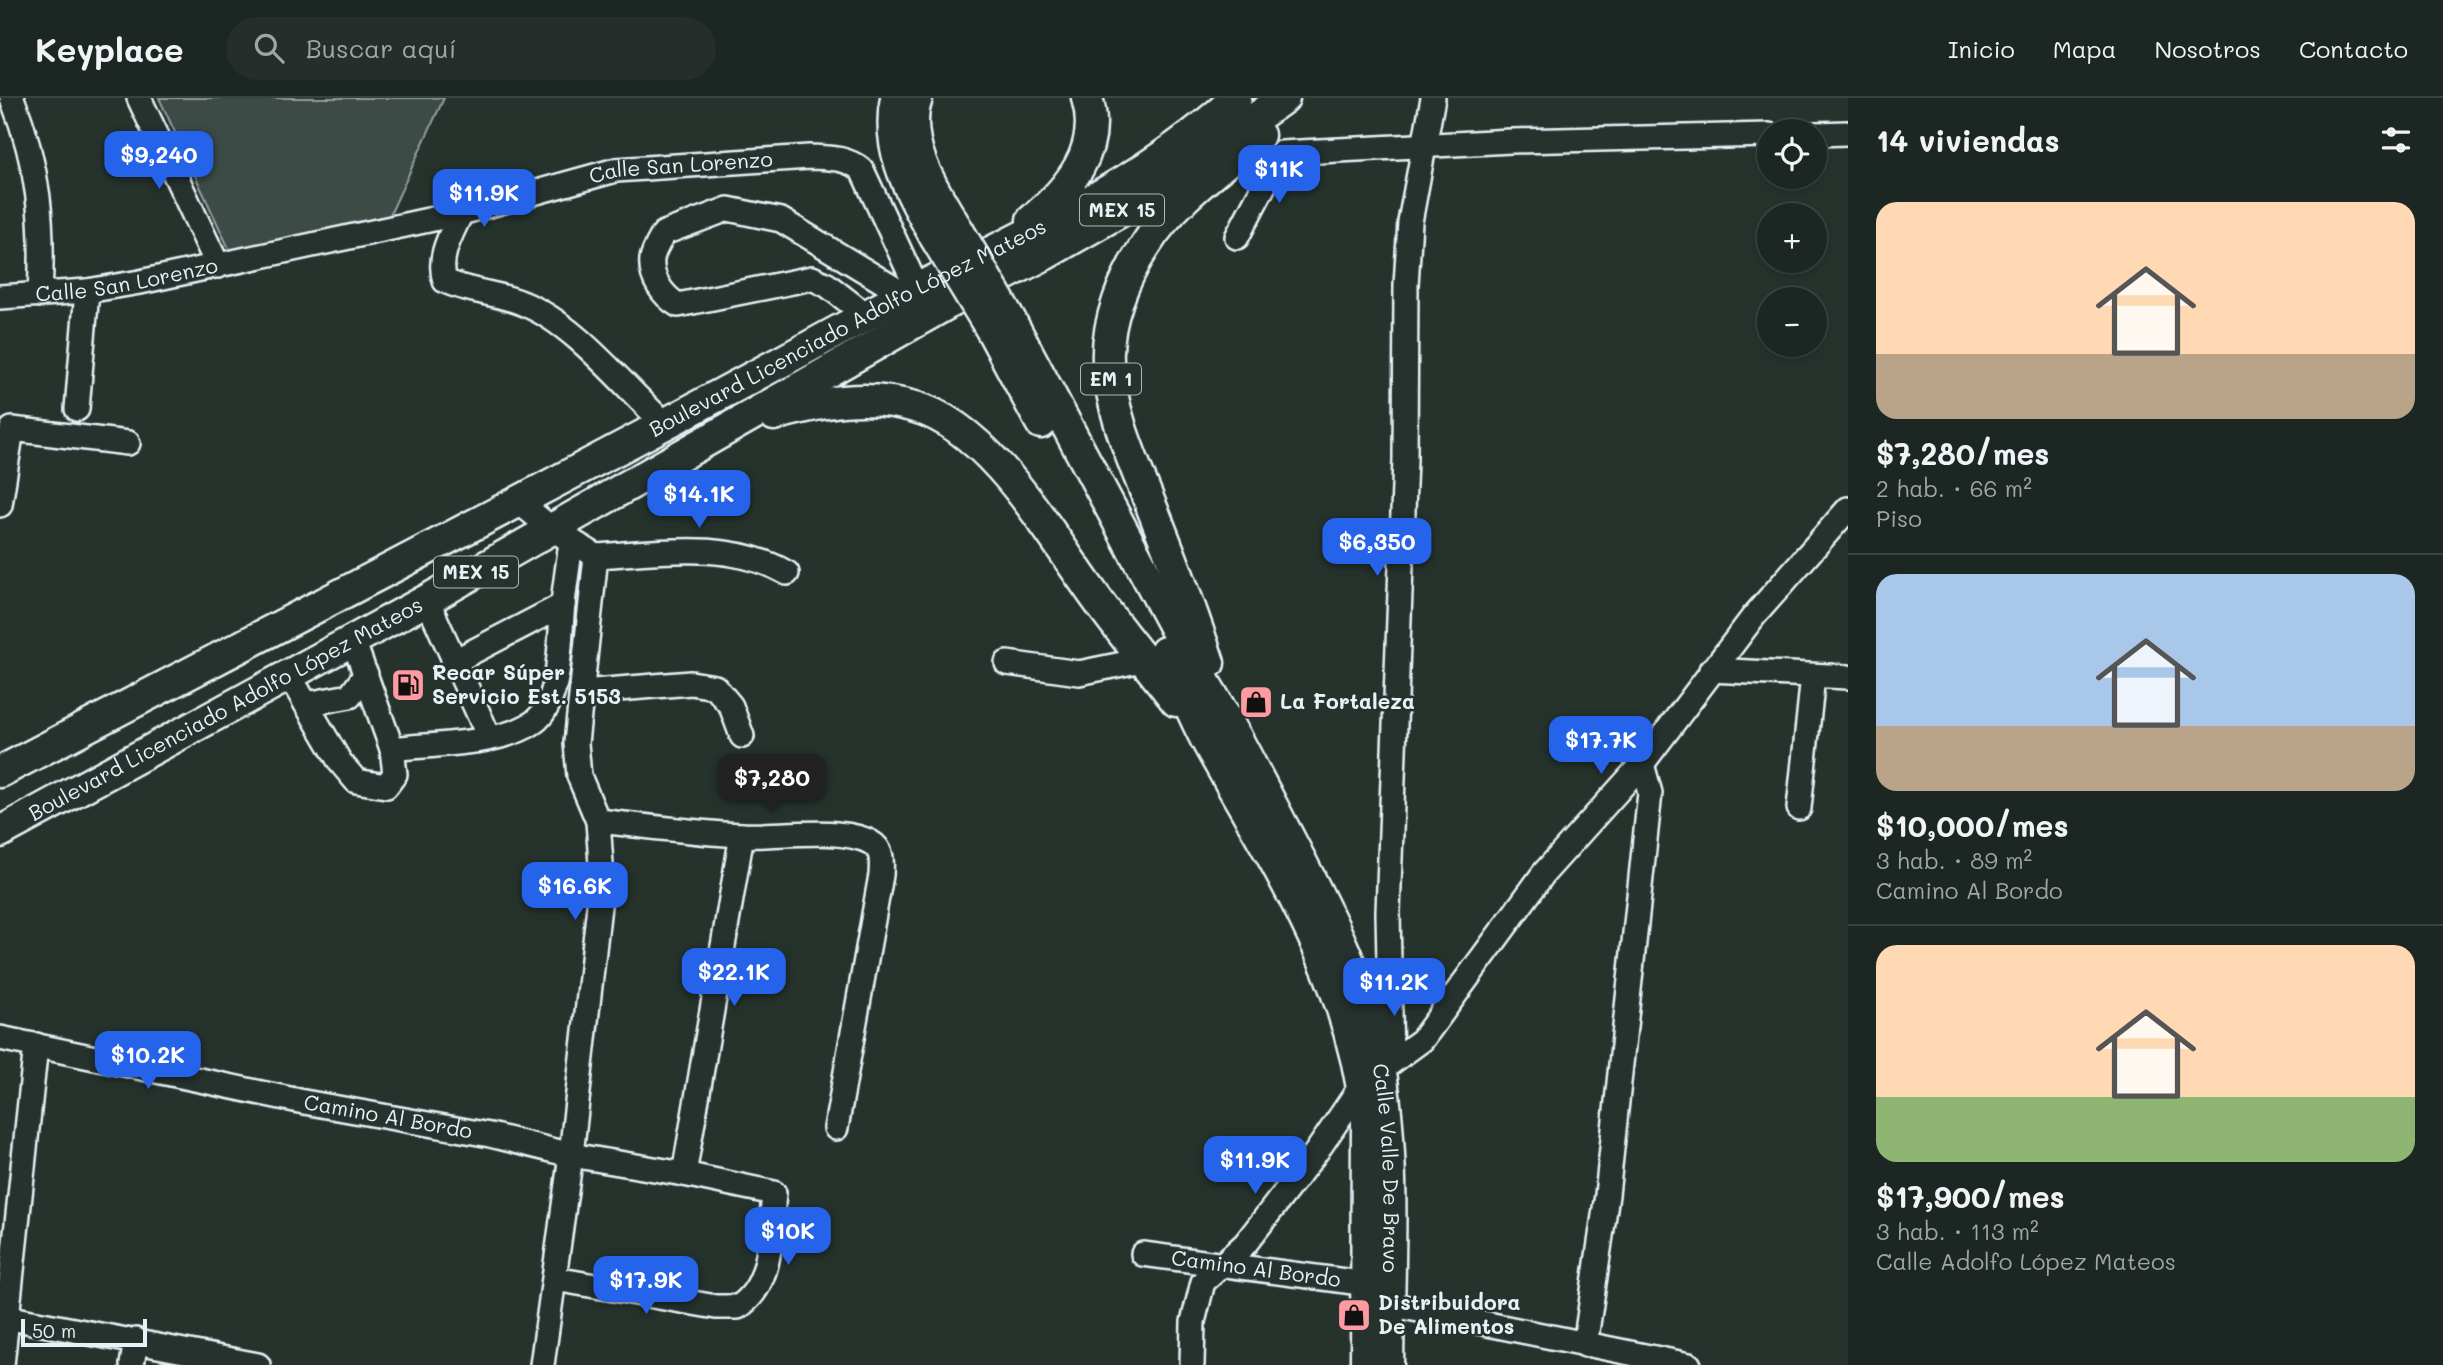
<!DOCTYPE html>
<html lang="es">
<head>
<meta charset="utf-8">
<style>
  body { margin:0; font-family:Mali,sans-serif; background:#252e2a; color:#f1f3f6; height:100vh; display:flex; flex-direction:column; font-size:26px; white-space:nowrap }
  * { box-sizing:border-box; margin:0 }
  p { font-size:23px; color:#a0a5a5 }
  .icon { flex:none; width:38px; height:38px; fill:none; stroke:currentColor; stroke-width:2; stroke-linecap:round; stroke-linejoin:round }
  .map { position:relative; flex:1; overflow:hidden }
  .sheet { display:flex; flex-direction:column; background:#1c2622; width:595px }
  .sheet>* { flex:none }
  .tools { position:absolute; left:1757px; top:21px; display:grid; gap:14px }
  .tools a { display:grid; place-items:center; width:70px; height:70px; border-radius:50%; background:#1c2622; box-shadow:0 4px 10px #0003,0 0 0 2px #3a4340; font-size:35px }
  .scale { position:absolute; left:21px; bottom:18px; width:126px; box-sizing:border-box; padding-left:7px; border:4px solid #e8f1f8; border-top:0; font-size:19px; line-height:24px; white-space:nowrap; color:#e8f1f8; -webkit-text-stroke:5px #26332d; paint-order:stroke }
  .price { position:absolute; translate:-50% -60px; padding:0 16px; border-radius:14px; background:#2563eb; color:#fff; font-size:23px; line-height:46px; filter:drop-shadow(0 2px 4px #0008) }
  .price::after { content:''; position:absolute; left:50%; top:42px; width:21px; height:16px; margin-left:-10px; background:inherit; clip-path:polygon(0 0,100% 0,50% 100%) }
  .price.active { background:#222; color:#fff }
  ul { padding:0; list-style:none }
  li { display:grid; align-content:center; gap:14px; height:371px; padding:0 28px }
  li+li { border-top:2px solid #3a4340 }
  li span { display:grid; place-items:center; height:217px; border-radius:21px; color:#555 }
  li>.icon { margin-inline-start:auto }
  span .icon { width:126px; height:126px; fill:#fffc; stroke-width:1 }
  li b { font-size:30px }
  h2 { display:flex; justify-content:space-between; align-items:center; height:84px; padding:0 28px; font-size:30px }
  header { display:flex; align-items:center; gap:42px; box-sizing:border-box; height:98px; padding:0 35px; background:#1c2622; border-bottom:2px solid #3a4340 }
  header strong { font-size:33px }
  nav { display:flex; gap:38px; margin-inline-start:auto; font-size:24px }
  .search { width:490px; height:63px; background:#252e2a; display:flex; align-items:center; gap:18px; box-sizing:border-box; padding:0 24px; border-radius:38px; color:#a0a5a5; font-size:26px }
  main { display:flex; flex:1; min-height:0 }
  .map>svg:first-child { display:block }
  .green { fill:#3e4b47; stroke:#939ea0; stroke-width:2 }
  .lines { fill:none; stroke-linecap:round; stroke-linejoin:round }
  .minor-casing { stroke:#e8f1f8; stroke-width:28 }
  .major-casing { stroke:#e8f1f8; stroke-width:35 }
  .minor { stroke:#26332d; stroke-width:23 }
  .major { stroke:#26332d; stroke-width:30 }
  .major-bridge-casing { stroke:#e8f1f8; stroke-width:35; stroke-linecap:butt }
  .major-bridge { stroke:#26332d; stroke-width:30 }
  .labels { text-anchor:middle; stroke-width:5; stroke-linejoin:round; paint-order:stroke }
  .shield { fill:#26332d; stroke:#aeb8bb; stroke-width:2 }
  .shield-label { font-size:19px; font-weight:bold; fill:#e8f1f8 }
  .street-label { font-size:21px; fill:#e8f1f8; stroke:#26332d }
  .poi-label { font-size:21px; font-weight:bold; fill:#e8f1f8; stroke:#26332d; text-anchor:start }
</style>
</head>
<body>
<header>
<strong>Keyplace</strong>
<div class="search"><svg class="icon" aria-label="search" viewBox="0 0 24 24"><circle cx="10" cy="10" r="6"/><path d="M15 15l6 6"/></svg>Buscar aquí</div>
<nav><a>Inicio</a><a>Mapa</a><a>Nosotros</a><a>Contacto</a></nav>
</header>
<main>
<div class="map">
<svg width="1848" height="1267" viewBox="0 0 1848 1267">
  <rect width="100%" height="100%" fill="#26332d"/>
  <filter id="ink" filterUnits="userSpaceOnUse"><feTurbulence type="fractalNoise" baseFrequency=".0143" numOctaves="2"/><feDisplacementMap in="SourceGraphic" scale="14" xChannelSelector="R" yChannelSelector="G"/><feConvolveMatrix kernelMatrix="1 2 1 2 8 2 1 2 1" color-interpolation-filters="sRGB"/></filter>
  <g filter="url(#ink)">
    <!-- green -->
    <path class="green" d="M159 0H444L387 123 231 155Z"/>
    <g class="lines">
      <!-- minor casing -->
      <g class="minor-casing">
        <g id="minor">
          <path d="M12 0C39 69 44 123 40 197"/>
          <path d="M139 0 218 168"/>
          <path d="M1815 36 1848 35"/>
          <path d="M461 115C451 137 437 159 445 183 469 194 498 195 522 205 576 226 623 288 665 326"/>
          <path d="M1237 139 1281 55 1511 43 1769 37"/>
          <path id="s1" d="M0 199 87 193 140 184 461 115 616 72 809 59C829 60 846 59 862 72L917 190"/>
          <path d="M867 218 827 187 812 180 678 207C663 198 650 180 652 161 653 153 660 142 664 135L728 111 781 122 905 197"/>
          <path d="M77 311 87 193"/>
          <path d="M519 404 552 431 596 458 576 645 579 678 598 723 601 766 599 808 571 1057 542 1267"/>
          <path d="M0 407 12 331 128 345"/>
          <path d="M596 458C659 454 730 442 787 475"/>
          <path d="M427 502 489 639"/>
          <path d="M453 564 563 507"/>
          <path d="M1007 565 1079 575 1142 562"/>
          <path d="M1711 572 1848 579"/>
          <path d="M289 577 340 664 356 683 386 688 395 676 392 651 353 542"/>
          <path d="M582 594 691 585 715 589 731 608 742 638"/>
          <path d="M306 606 350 598 366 576"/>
          <path d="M392 651C431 646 502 647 534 624 563 603 559 538 563 506 565 485 569 464 571 442"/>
          <path d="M1799 710 1813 578"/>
          <path d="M598 723C646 728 694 735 742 737 777 739 839 728 870 744 883 751 882 763 881 777L836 1030"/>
          <path id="s2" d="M0 940 304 1004 490 1037 571 1057 684 1076 774 1095C770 1132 774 1187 738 1209H716L555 1181"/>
          <path d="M1391 964 1388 814 1405 361 1406 187 1410 124 1433 0"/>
          <path d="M1381 972 1422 942 1544 775 1642 666 1754 518 1848 411"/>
          <path d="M684 1076 742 737"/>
          <path id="s3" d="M1143 1156 1368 1186"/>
          <path d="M1389 1206 1689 1267"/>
          <path d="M0 1218 258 1267"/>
          <path d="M1585 1247 1607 1097 1650 695 1642 666"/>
          <path d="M2 1267 36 947"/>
          <path d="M132 1267 136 1242"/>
          <path d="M1192 1267 1193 1224 1203 1184 1245 1146 1317 1053 1363 985"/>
        </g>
      </g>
      <!-- major casing -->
      <g class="major-casing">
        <g id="major">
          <path d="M896 0C885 53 911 94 935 139"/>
          <path d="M917 0C901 45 936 96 958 132"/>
          <path d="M1032 122C1068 92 1103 51 1087 0"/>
          <path id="s4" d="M1011 223 1196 570C1230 624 1258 681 1288 738 1327 813 1368 890 1381 975 1396 1071 1389 1170 1388 1267"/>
          <path d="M992 233 1041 325"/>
          <path d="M774 317C821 304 867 295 915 309 988 329 1047 431 1089 490 1116 529 1147 565 1176 603"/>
          <path d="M1165 554C1181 585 1193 619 1210 649 1279 773 1351 879 1367 1023L1366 1267"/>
          <path d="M1209 565C1193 516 1175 468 1156 420 1136 369 1111 319 1108 263 1106 224 1124 180 1145 148 1173 103 1219 71 1259 37"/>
          <path id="s5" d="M0 674C291 522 583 372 871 215 996 147 1130 98 1236 0"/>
          <path id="s6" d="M0 734 427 502 947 206 1044 157 1142 101 1284 0"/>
        </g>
      </g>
      <!-- minor -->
      <use href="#minor" class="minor"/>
      <!-- major -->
      <use href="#major" class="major"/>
      <!-- major-bridge casing -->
      <g class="major-bridge-casing">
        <g id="major-bridge">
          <path d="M958 132 1011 223"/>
          <path d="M935 139 992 233"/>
        </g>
      </g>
      <!-- major-bridge -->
      <use href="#major-bridge" class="major-bridge"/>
    </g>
  </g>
  <!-- icons -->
  <defs>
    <g id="fuel-square" transform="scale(1.75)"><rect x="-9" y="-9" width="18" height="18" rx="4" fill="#ff9aa2" stroke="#26332d"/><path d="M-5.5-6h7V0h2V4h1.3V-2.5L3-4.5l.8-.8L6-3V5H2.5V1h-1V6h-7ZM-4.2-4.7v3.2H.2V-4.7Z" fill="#111"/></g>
    <g id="shop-square" transform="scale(1.75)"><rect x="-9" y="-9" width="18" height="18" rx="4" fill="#ff9aa2" stroke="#26332d"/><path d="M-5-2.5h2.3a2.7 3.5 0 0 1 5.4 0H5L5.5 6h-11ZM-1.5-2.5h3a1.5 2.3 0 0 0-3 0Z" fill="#111"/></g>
  </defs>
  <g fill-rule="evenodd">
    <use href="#fuel-square" x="408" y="587"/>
    <use href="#shop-square" x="1256" y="604"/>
    <use href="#shop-square" x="1354" y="1217"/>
  </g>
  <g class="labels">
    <!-- shield labels -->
    <g class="shield">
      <rect x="1080" y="96.5" width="84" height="31" rx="5"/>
      <rect x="1081" y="265.5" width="60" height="31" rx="5"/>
      <rect x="434" y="458.5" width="84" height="31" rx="5"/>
    </g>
    <g class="shield-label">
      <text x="1122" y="119">MEX 15</text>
      <text x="1111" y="288">EM 1</text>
      <text x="476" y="481">MEX 15</text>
    </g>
    <!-- street labels -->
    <g class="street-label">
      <text dy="7" stroke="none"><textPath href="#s1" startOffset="695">Calle San Lorenzo</textPath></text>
      <text dy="7" stroke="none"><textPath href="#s1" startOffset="128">Calle San Lorenzo</textPath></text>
      <text dy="7" stroke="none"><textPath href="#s5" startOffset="957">Boulevard Licenciado Adolfo López Mateos</textPath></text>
      <text dy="7" stroke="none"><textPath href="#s6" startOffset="257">Boulevard Licenciado Adolfo López Mateos</textPath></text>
      <text dy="7" stroke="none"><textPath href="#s2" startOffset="396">Camino Al Bordo</textPath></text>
      <text dy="7" stroke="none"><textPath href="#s4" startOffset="936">Calle Valle De Bravo</textPath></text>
      <text dy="7" stroke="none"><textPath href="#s3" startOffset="114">Camino Al Bordo</textPath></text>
    </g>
    <!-- poi labels -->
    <g class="poi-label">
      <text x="432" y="582">Recar Súper<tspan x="432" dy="24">Servicio Est. 5153</tspan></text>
      <text x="1280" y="611">La Fortaleza</text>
      <text x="1378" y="1212">Distribuidora<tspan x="1378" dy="24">De Alimentos</tspan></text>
    </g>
  </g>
</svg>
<div class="tools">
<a><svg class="icon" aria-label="locate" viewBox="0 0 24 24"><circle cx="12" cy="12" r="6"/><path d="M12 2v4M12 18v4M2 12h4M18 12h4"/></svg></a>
<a>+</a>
<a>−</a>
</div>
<div class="scale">50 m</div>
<b class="price" style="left:159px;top:93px">$9,240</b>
<b class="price" style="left:1279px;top:107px">$11K</b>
<b class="price" style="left:484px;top:131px">$11.9K</b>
<b class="price" style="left:699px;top:432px">$14.1K</b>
<b class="price" style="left:1377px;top:480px">$6,350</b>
<b class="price" style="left:1601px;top:678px">$17.7K</b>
<b class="price active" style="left:772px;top:716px">$7,280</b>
<b class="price" style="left:575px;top:824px">$16.6K</b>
<b class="price" style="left:734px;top:910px">$22.1K</b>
<b class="price" style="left:1394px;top:920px">$11.2K</b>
<b class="price" style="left:148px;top:993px">$10.2K</b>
<b class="price" style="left:1255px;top:1098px">$11.9K</b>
<b class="price" style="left:788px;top:1169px">$10K</b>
<b class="price" style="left:646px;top:1218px">$17.9K</b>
</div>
<section class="sheet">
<h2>14 viviendas<svg class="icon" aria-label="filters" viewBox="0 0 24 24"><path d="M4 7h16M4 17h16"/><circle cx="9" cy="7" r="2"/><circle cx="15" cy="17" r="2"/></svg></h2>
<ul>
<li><span style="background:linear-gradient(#ffd9b3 70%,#b9a48a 0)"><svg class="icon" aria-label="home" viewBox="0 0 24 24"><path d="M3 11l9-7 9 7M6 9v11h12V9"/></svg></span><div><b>$7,280/mes</b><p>2 hab. · 66 m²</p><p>Piso</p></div></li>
<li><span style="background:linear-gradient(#a9c7e8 70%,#b9a48a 0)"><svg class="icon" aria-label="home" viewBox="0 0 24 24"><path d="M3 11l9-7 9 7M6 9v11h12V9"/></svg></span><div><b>$10,000/mes</b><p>3 hab. · 89 m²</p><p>Camino Al Bordo</p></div></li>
<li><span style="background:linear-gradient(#ffd9b3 70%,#8fb573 0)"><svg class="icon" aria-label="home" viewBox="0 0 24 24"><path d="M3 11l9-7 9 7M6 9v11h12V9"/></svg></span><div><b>$17,900/mes</b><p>3 hab. · 113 m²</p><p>Calle Adolfo López Mateos</p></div></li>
</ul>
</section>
</main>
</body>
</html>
